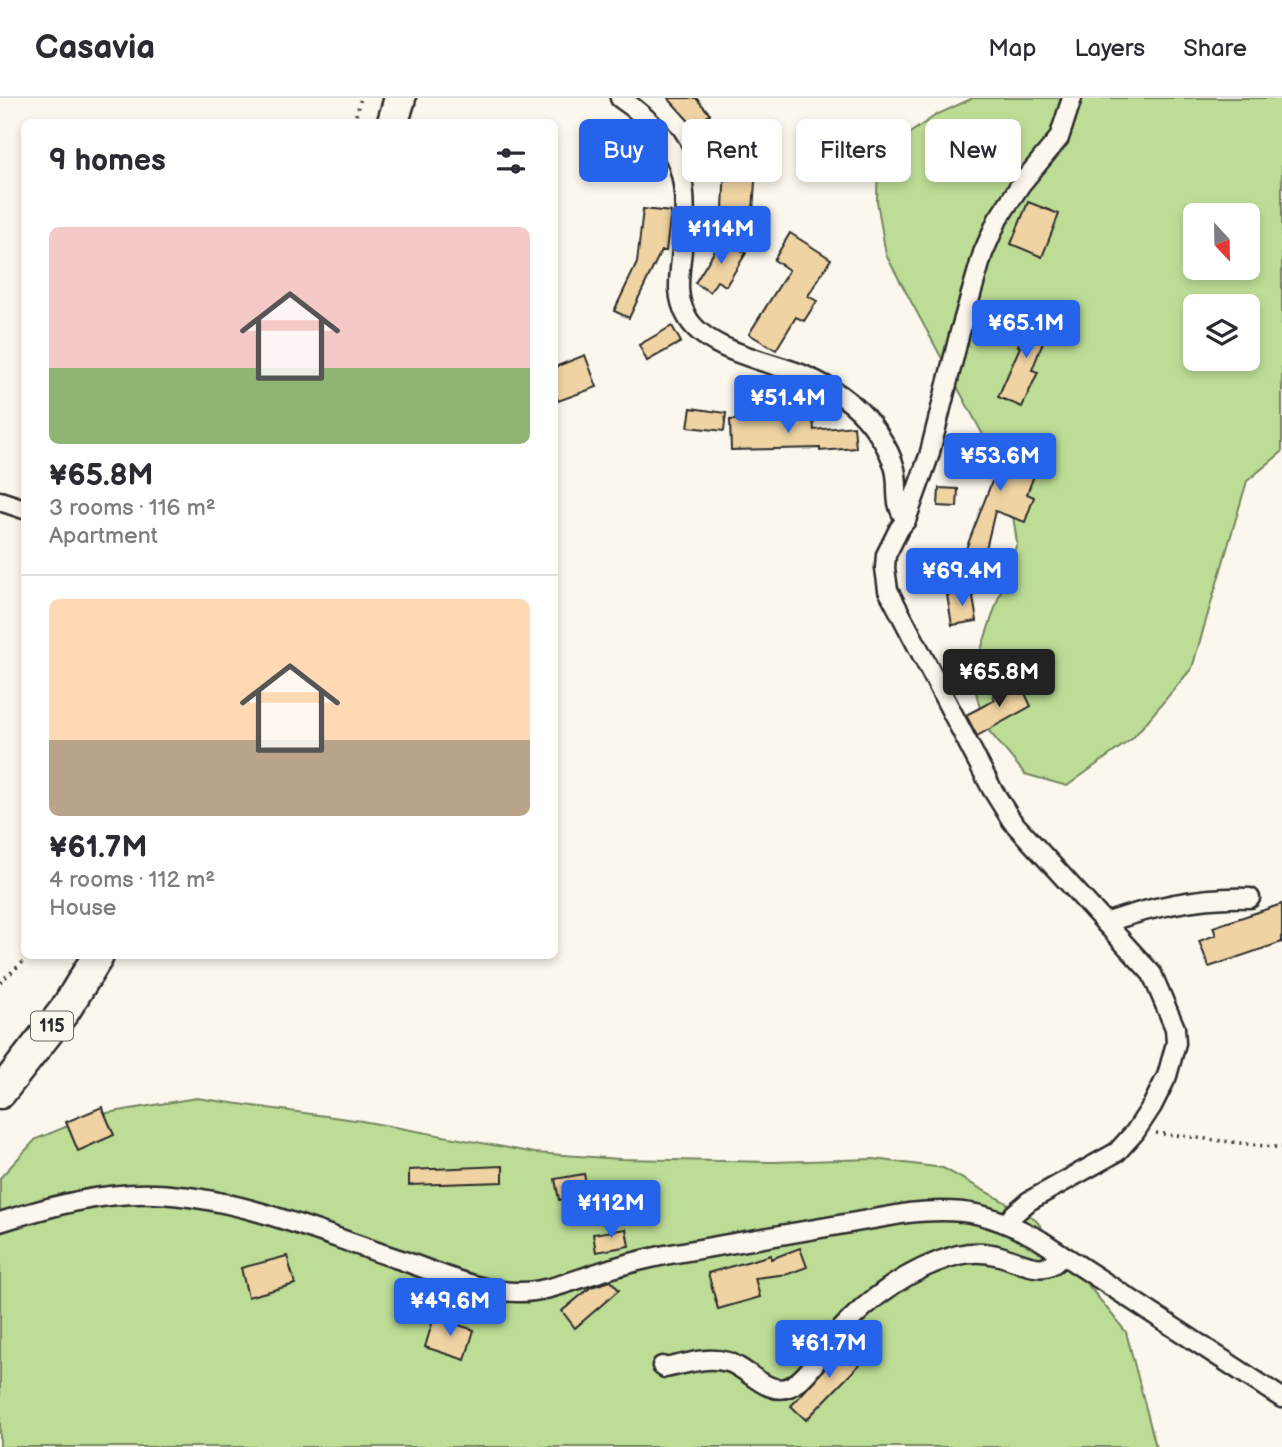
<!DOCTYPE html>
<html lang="en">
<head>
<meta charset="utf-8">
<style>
  body { margin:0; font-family:"Balsamiq Sans",sans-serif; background:#f2f2f3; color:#2b2b33; height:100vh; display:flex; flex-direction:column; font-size:26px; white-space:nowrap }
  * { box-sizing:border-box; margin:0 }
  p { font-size:23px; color:#7c7c81 }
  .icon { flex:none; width:38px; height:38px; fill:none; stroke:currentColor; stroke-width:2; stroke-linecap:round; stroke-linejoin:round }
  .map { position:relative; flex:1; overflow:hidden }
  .sheet { position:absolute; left:21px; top:21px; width:537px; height:840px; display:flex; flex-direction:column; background:#fff; border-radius:10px; box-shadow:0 4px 10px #0003 }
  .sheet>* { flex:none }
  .top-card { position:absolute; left:579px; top:21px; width:597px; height:63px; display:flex; gap:14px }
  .needle { width:46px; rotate:158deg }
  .fabs { position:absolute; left:1183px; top:105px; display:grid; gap:14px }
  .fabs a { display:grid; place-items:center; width:77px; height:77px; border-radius:10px; background:#fff; box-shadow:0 4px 10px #0003; font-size:35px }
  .price { position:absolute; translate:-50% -60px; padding:0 16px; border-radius:7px; background:#2563eb; color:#fff; font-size:23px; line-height:46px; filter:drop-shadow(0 2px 4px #0008) }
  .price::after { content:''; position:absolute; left:50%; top:42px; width:21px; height:16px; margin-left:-10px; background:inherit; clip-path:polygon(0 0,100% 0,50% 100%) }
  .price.current { background:#222; color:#fff }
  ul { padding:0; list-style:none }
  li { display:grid; align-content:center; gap:14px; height:371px; padding:0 28px }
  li+li { border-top:2px solid #e1e1e2 }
  li span { display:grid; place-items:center; height:217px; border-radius:10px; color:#555 }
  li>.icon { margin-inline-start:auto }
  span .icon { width:126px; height:126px; fill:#fffc; stroke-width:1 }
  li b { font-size:30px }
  h2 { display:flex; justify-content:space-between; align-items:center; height:84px; padding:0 28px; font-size:30px }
  .chip { padding:0 24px; border-radius:10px; background:#fff; box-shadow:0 4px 10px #0003; font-size:24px; line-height:63px }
  .chip.current { background:#2563eb; color:#fff }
  header { display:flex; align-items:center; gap:42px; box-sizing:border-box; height:98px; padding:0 35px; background:#fff; border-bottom:2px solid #e1e1e2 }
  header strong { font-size:33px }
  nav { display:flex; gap:38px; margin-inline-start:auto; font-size:24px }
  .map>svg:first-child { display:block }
  .green { fill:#bddd96; stroke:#748460; stroke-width:2; fill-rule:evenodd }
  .building { fill:#efd3a3; stroke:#2b2b2b; stroke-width:2 }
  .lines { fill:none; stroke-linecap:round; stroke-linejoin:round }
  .minor-casing { stroke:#2b2b2b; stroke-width:23 }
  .trunk-casing { stroke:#2b2b2b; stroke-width:35 }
  .path { stroke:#2b2b2b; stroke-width:3.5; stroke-dasharray:2 5; stroke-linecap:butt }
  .minor { stroke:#fbf7ec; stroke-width:18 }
  .trunk { stroke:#fbf7ec; stroke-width:30 }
  .labels { text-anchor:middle; stroke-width:5; stroke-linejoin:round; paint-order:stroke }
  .shield { fill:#fbf7ec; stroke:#696865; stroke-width:2 }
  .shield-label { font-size:18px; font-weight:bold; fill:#2b2b2b }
</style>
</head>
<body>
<header>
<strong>Casavia</strong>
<nav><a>Map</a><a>Layers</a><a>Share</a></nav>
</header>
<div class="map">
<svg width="1282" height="1349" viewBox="0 0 1282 1349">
  <rect width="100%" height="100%" fill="#fbf7ec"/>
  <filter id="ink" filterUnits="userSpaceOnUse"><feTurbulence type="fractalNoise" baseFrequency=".0143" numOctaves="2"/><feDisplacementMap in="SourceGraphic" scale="14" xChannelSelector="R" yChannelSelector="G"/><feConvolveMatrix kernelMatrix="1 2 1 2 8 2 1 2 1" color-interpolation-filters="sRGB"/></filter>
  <g filter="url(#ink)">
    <!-- green -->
    <g class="green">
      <path d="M973 0H1282V354L1247 383 1192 570 1133 640 1067 688 1025 676 984 627 972 578 1017 445 1008 383 886 157 877 103 878 57 936 17ZM1195 117H1248V170H1195ZM1195 208H1248V261H1195Z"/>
      <path d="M196 1000 362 1023 535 1055 620 1061 773 1064 874 1061 943 1070 1034 1120 1126 1234 1156 1349H0V1080L36 1041 95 1017Z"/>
    </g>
    <!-- building -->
    <g class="building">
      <path d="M668 0H696L710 16 695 30Z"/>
      <path d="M713 34 752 36 750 68H756L753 114 723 112 725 65 712 64Z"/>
      <path d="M1028 104 1059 116 1042 159 1011 146Z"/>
      <path d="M643 111 671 114 666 153H661L629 220 614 213 637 165Z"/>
      <path d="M790 135 831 161 808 198 817 203 804 223 796 219 776 252 749 236 789 172 774 162Z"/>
      <path d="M722 141 746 155 726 188 717 183 710 194 695 185Z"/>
      <path d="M1033 211 1053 219 1032 272 1038 274 1022 309 998 299 1020 249 1018 248Z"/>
      <path d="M672 228 681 244 647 263 639 247Z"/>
      <path d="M585 257 597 289 558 303 555 293V269Z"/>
      <path d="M691 310 726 315 724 333 688 329Z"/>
      <path d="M786 320H813L814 332 854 328 856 350 820 353V350L731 352 730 322Z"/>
      <path d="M973 348 1036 372 1027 396 1034 399 1025 424 995 413 985 455 966 451 994 378 965 367Z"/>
      <path d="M939 390 958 391 957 409 938 408Z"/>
      <path d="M972 493 977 523 952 527 947 497Z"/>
      <path d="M1020 585 1031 608 977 638 966 617 995 602 993 598Z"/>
      <path d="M1282 806V844L1209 869 1199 843 1216 837 1213 829Z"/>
      <path d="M102 1009 114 1037 78 1053 66 1024Z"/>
      <path d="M503 1068V1084L409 1087V1072Z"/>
      <path d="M584 1076 588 1096 559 1102 555 1081Z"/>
      <path d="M626 1131 629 1148 596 1154 593 1136Z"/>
      <path d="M800 1150 807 1169 788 1176 755 1180 760 1199 718 1211 708 1175 771 1157V1161Z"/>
      <path d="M287 1158 295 1186 248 1199 241 1170Z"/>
      <path d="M611 1183 619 1192 575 1230 562 1213 591 1189Z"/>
      <path d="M434 1219 474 1232 465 1262 425 1249Z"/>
      <path d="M850 1243 867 1259 806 1322 791 1308Z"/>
    </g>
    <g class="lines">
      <!-- minor casing -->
      <g class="minor-casing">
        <g id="minor">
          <path d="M620 0C687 46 690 85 681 161 679 181 676 198 686 217 703 252 768 263 801 276 818 283 838 294 852 306 870 321 889 348 895 371 900 391 892 403 906 422"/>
          <path d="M0 403 24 411"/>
          <path d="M1105 825C1151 809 1201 798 1250 800"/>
          <path d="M0 1124C51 1108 102 1094 155 1096 238 1099 317 1134 395 1160 432 1172 478 1194 517 1194 543 1195 569 1184 594 1176 617 1168 641 1162 665 1157L908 1115C964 1109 991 1115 1040 1142L1282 1300"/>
          <path d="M1008 1124 1014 1116 1029 1103 1117 1054 1135 1034 1152 1008 1167 978 1176 945 1175 930 1152 876 1012 723 992 691 888 492 885 470 886 457 899 431 906 422 929 358 960 234 983 155 998 121 1021 86 1059 40 1072 0"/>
          <path d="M662 1268 665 1270C687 1266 705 1258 728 1264 748 1270 767 1298 789 1289 809 1280 821 1253 835 1238 868 1201 910 1170 958 1157 972 1154 986 1154 1000 1158 1021 1164 1046 1181 1062 1157"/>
        </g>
      </g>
      <!-- trunk casing -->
      <g class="trunk-casing">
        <g id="trunk">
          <path d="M393 24 400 0"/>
          <path d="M0 995 65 912 98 858"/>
        </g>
      </g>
      <!-- path -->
      <g class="path">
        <path d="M354 24 361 0"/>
        <path d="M0 884 30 858"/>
        <path d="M1156 1035 1282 1050"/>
      </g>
      <!-- minor -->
      <use href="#minor" class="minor"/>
      <!-- trunk -->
      <use href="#trunk" class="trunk"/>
    </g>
  </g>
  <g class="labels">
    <!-- shield labels -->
    <rect class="shield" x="31" y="913.5" width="42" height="29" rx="5"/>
    <g class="shield-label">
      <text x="52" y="934">115</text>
    </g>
  </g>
</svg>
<div class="fabs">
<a><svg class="needle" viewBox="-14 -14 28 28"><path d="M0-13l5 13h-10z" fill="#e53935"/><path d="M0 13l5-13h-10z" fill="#7c7c81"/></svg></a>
<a><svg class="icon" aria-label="layers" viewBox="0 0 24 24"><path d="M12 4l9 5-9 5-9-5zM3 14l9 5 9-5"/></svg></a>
</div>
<b class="price" style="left:721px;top:168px">¥114M</b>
<b class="price" style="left:1026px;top:262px">¥65.1M</b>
<b class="price" style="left:788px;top:337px">¥51.4M</b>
<b class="price" style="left:1000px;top:395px">¥53.6M</b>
<b class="price" style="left:962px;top:510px">¥69.4M</b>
<b class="price current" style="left:999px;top:611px">¥65.8M</b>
<b class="price" style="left:611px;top:1142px">¥112M</b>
<b class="price" style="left:450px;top:1240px">¥49.6M</b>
<b class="price" style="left:829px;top:1282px">¥61.7M</b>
<div class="top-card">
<a class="chip current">Buy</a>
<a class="chip">Rent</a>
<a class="chip">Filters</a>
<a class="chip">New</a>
</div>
<section class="sheet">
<h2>9 homes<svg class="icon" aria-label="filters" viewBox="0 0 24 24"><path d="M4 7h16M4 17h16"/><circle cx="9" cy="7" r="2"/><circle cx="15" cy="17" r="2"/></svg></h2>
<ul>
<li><span style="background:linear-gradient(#f6c9c9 65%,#8fb573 0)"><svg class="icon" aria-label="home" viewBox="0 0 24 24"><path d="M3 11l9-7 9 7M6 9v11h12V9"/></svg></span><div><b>¥65.8M</b><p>3 rooms · 116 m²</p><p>Apartment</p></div></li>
<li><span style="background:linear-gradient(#ffd9b3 65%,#b9a48a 0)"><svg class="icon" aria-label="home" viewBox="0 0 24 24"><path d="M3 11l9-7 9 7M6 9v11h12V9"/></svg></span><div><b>¥61.7M</b><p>4 rooms · 112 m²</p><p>House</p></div></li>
</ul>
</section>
</div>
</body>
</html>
